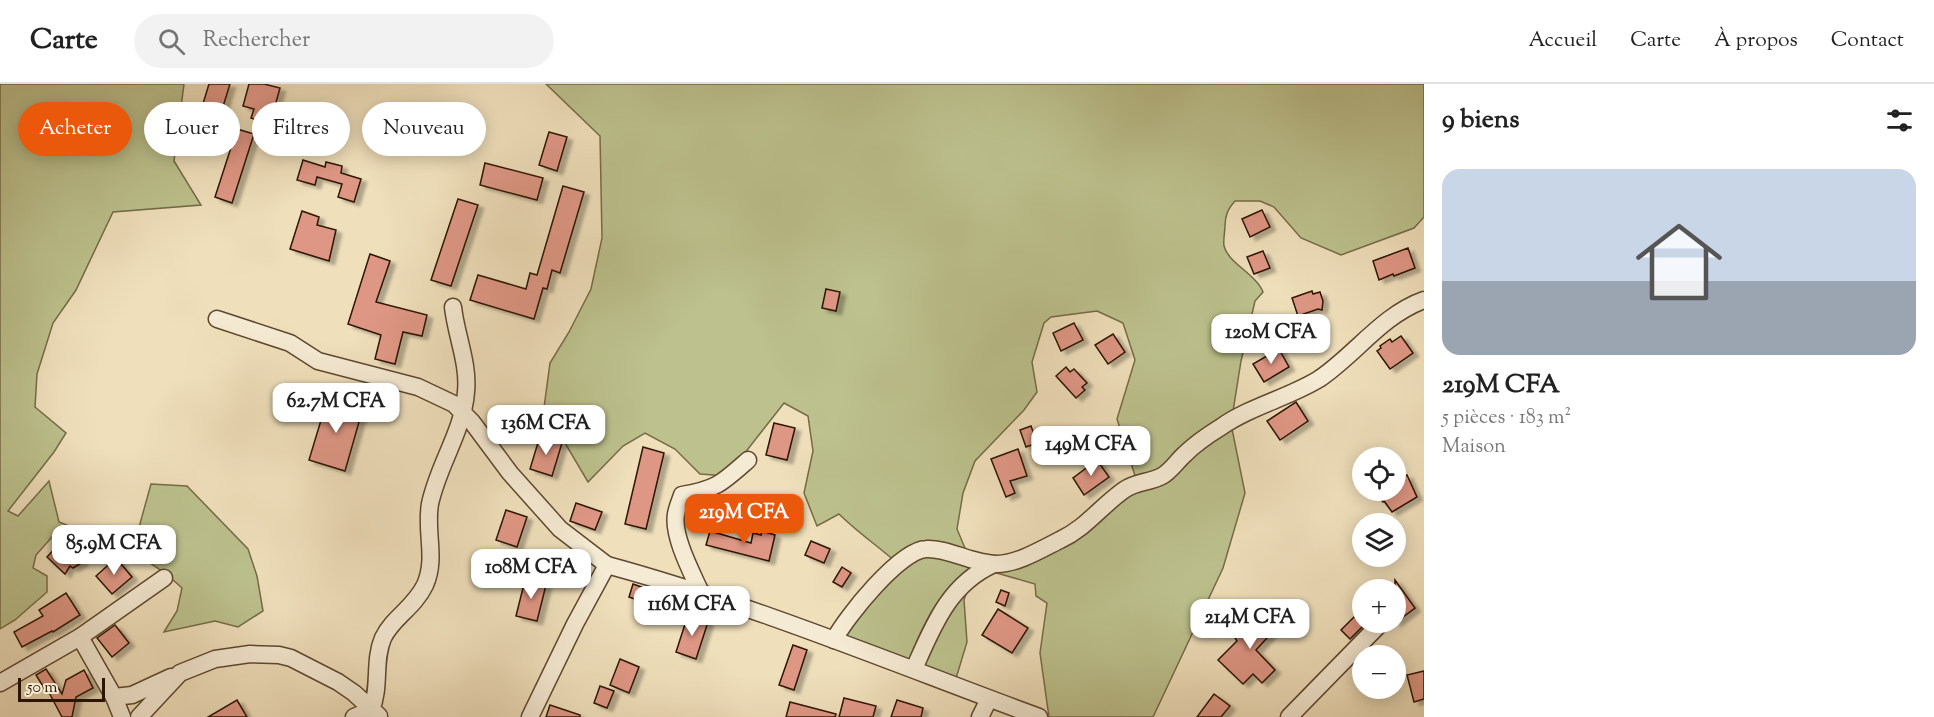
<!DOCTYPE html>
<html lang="fr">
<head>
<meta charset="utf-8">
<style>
  body { margin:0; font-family:"Sorts Mill Goudy",serif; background:#f2f2f2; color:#222; height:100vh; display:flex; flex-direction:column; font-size:22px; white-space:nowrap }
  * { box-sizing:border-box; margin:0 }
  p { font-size:20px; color:#767676 }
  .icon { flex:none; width:33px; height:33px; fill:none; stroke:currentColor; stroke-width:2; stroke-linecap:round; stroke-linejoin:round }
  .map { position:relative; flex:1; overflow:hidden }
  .sheet { display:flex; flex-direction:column; background:#fff; width:510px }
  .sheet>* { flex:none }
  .guide { position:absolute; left:18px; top:18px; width:570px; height:54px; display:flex; gap:12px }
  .tools { position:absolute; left:1352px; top:363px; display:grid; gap:12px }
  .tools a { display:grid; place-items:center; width:54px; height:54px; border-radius:50%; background:#fff; box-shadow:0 3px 15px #0003; font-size:30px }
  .scale { position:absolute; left:18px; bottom:15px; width:87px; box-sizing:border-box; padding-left:6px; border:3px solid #2e1500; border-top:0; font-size:16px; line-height:21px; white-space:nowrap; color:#2e1500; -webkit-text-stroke:4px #f5ead3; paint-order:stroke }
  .price { position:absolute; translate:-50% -51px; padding:0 14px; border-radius:12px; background:#fff; color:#222; font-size:20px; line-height:39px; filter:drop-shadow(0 2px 3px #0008) }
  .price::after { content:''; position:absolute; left:50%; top:36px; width:18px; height:14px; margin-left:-9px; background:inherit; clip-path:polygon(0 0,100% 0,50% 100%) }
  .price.current { background:#ea580c; color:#fff }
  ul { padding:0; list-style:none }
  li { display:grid; align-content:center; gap:12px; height:318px; padding:0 18px }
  li span { display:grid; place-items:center; height:186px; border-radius:18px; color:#555 }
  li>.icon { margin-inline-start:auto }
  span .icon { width:108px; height:108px; fill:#fffc; stroke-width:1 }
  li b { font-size:26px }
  h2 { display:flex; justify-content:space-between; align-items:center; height:72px; padding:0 18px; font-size:26px }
  .tag { padding:0 21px; border-radius:27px; background:#fff; box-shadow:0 3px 15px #0003; font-size:21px; line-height:54px }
  .tag.current { background:#ea580c; color:#fff }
  header { display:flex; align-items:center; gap:36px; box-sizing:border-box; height:84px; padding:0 30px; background:#fff; border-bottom:2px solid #e0e0e0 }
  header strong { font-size:28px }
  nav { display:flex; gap:33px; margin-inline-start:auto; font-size:21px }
  .search { width:420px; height:54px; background:#f2f2f2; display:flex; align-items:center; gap:15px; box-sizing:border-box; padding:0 21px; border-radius:33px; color:#767676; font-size:22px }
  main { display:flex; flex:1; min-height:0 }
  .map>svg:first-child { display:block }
  .green { fill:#bcc18d; stroke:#756b46; stroke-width:1.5; fill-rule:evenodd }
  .building { fill:#df9785; stroke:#2e1500; stroke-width:1.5; filter:url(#shadow) }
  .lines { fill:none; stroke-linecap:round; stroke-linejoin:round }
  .minor-casing { stroke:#5e482f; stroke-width:19 }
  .minor { stroke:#f5ead3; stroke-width:16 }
</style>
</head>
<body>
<header>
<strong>Carte</strong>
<div class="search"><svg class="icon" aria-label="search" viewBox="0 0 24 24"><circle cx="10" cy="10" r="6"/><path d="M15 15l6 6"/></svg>Rechercher</div>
<nav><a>Accueil</a><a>Carte</a><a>À propos</a><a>Contact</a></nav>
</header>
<main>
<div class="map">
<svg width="1424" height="633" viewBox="0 0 1424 633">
  <defs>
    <filter id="shadow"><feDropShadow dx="5.5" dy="3.5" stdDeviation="1.5" flood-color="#0004"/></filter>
  </defs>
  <rect width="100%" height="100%" fill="#efdfbb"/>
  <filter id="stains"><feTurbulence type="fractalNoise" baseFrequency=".00333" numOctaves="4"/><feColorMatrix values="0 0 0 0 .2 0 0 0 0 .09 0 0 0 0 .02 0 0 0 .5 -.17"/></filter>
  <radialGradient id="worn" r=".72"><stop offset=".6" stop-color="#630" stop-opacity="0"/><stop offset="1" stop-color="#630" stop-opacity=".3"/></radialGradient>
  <!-- green -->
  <g class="green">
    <path d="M0 0H184L174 77 201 121 113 128 76 206 53 239 37 290 35 323 66 349 54 368 8 427 18 432 49 397 59 438 99 454 106 466 138 447 151 400 187 402 248 465 257 492 263 527 238 543 215 537 164 548 177 527 182 504C168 491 138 466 117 468 113 468 108 472 104 474 85 452 79 454 52 453L36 471 33 484 47 492V508L15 536 0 545Z"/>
    <path d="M546 0H1424V133L1414 144 1341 171 1301 154 1274 123 1260 117H1235C1228 125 1225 131 1225 142 1225 148 1223 156 1224 162 1228 179 1256 190 1263 208L1255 217 1241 277 1231 340 1245 409 1223 484 1153 633H1049L1040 569 1047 519 1036 512 1035 500 983 485 969 501 964 516 967 558 954 601 832 557 897 479C878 462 857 448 839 430L817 442 804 409 813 367 808 332 784 319 744 370 740 393 700 390 675 365 645 349 623 362 588 398 565 359 543 331 550 279 569 248 591 205 602 154 600 52ZM1097 227 1123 239 1135 276 1117 335 1137 398 1075 449 999 479 967 469 957 445 963 409 975 377 1024 326 1037 308 1032 278 1044 239 1051 233Z"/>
  </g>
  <!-- building -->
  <g class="building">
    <path d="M209 0H230L217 42 198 36Z"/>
    <path d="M249 0H264L280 4 270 40 251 34 254 25 243 22Z"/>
    <path d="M237 45 254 50 232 119 215 113Z"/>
    <path d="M549 48 567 53 557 87 539 81Z"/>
    <path d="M303 76 325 83 326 78 342 82 341 89 361 95 354 118 338 113 342 100 317 93 315 101 297 96Z"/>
    <path d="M485 79 543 94 537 116 480 101Z"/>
    <path d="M563 102 584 108 560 189 552 186 547 205 543 204 534 235 470 216 478 191 526 205 530 189 537 191Z"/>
    <path d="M458 115 478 121 451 202 431 196Z"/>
    <path d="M1262 126 1270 143 1250 153 1242 135Z"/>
    <path d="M302 127 319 133 317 141 336 146 329 177 290 165Z"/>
    <path d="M1408 164 1415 184 1394 192 1393 190 1379 196 1373 177Z"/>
    <path d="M1263 167 1270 184 1254 190 1247 173Z"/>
    <path d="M370 170 390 177 376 218 427 231 422 252 403 248 395 280 375 275 381 251 348 240Z"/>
    <path d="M826 205 840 208 836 227 822 224Z"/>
    <path d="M1312 207 1313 210 1320 208 1323 217 1322 226 1318 225 1298 232 1292 214Z"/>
    <path d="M1074 239 1083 256 1061 267 1053 249Z"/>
    <path d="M1113 250 1125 268 1108 280 1095 261Z"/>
    <path d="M1401 252 1413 269 1390 285 1377 267 1381 264 1380 262 1390 255 1392 258Z"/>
    <path d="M1279 265 1289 283 1264 298 1253 280Z"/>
    <path d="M1066 283 1070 288 1074 285 1087 299 1082 303 1085 306 1076 314 1056 292Z"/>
    <path d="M328 313 363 324 345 387 309 376Z"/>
    <path d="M1296 318 1308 337 1280 356 1267 337Z"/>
    <path d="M774 339 795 344 787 376 766 371Z"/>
    <path d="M1031 342 1037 359 1026 363 1020 346Z"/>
    <path d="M540 352 562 359 552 392 530 385Z"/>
    <path d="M643 363 664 369 646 445 625 440Z"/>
    <path d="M1018 365 1027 392 1010 397 1015 409 1006 413 991 375Z"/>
    <path d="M1097 376 1109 393 1084 411 1073 394Z"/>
    <path d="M1407 391 1417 413 1392 428 1384 417 1383 418 1372 406H1395V397Z"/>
    <path d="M576 419 602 428 595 446 570 437Z"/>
    <path d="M506 426 527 433 517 463 496 456Z"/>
    <path d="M710 447 751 459 753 449 761 451 762 447 775 451 769 477 706 461Z"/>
    <path d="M62 457 83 478 73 484 70 482 65 490 47 473Z"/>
    <path d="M811 457 830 465 824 479 805 471Z"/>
    <path d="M116 474 132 493 112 510 96 492Z"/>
    <path d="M842 483 851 489 842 503 833 498Z"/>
    <path d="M525 496 546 501 537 537 516 532Z"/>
    <path d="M1395 496 1415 524 1395 539Z"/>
    <path d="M633 500 647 505 643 518 629 513Z"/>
    <path d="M1001 506 1009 509 1005 522 996 518Z"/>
    <path d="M66 509 80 531 53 548 52 547 22 563 14 548 43 532 39 526Z"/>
    <path d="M998 525 1028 544 1012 569 982 551Z"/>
    <path d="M1260 525 1278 542 1256 566 1275 586 1262 599 1253 590 1243 600 1218 576 1237 557 1235 554 1244 547 1241 545Z"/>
    <path d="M1362 525V538H1367L1350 555 1341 546Z"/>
    <path d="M688 531 708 538 696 575 676 568Z"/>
    <path d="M115 541 129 559 112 573 97 554Z"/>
    <path d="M793 561 807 566 794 606 779 601Z"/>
    <path d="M620 575 639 583 629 609 610 601Z"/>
    <path d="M46 585 62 610 66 596 84 586 93 604 76 613 72 633H62L46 603 44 604 36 591Z"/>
    <path d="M1424 587V615L1414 618 1407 591Z"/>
    <path d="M600 602 614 607 607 624 594 619Z"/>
    <path d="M1214 610 1230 622 1221 633H1197Z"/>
    <path d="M844 614 876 622 873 633H839Z"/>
    <path d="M237 616 247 633H208Z"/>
    <path d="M897 616 923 624 921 633H891Z"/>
    <path d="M790 618 836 630 835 633H786Z"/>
    <path d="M550 621 580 631V633H546Z"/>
  </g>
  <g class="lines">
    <!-- minor casing -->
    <g class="minor-casing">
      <g id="minor">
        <path d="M217 235 290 259 318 277 418 303 454 320 472 338 510 389 560 445 607 481"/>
        <path d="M701 509C692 489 672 452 676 430 677 424 680 417 682 411 717 405 722 399 748 376"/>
        <path d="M80 553 164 494"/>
        <path d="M834 556C846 533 900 466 926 465 940 464 956 471 970 475 978 477 988 480 997 480 1017 480 1042 465 1060 456 1086 444 1101 422 1124 406 1137 397 1149 399 1162 392 1171 387 1177 377 1185 370 1196 359 1208 351 1221 343 1251 322 1288 314 1319 295 1355 271 1382 231 1424 216"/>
        <path d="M914 585C933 542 949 500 994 480"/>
        <path d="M0 599 80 553 114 613 122 633"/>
        <path d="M114 613 132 611 171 593"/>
        <path d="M139 633 180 589 215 575 250 570 279 571 291 574 338 598 354 609 379 632"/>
        <path d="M354 633 371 626C381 603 373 577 383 554 392 534 414 524 425 501 437 474 425 448 430 420 438 381 463 348 466 308 469 280 456 251 453 223"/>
        <path d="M530 633 575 540 607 481C754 521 895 580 1039 633"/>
        <path d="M980 633 989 615"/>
        <path d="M1289 633 1379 541"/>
      </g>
    </g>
    <!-- minor -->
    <use href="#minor" class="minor"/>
  </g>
  <rect width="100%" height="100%" filter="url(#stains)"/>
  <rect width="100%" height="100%" fill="url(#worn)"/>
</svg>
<div class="tools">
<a><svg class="icon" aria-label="locate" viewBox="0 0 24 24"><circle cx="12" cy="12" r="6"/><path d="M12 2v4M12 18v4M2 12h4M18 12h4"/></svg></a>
<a><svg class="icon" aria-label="layers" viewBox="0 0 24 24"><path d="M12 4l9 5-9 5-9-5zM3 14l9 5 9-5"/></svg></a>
<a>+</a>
<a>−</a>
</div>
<div class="scale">50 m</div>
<b class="price" style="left:1271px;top:281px">120M CFA</b>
<b class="price" style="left:336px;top:350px">62.7M CFA</b>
<b class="price" style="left:546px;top:372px">136M CFA</b>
<b class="price" style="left:1091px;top:393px">149M CFA</b>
<b class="price current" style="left:744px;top:461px">219M CFA</b>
<b class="price" style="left:114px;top:492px">85.9M CFA</b>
<b class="price" style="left:531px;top:516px">108M CFA</b>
<b class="price" style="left:692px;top:553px">116M CFA</b>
<b class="price" style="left:1250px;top:566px">214M CFA</b>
<div class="guide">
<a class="tag current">Acheter</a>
<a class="tag">Louer</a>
<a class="tag">Filtres</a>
<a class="tag">Nouveau</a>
</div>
</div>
<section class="sheet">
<h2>9 biens<svg class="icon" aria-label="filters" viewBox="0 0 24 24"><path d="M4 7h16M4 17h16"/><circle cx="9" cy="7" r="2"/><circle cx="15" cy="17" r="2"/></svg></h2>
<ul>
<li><span style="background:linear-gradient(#c9d6e8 60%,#9aa5b1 0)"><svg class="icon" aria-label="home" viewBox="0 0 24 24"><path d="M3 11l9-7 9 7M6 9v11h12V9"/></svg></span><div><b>219M CFA</b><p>5 pièces · 183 m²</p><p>Maison</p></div></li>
</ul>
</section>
</main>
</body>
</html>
